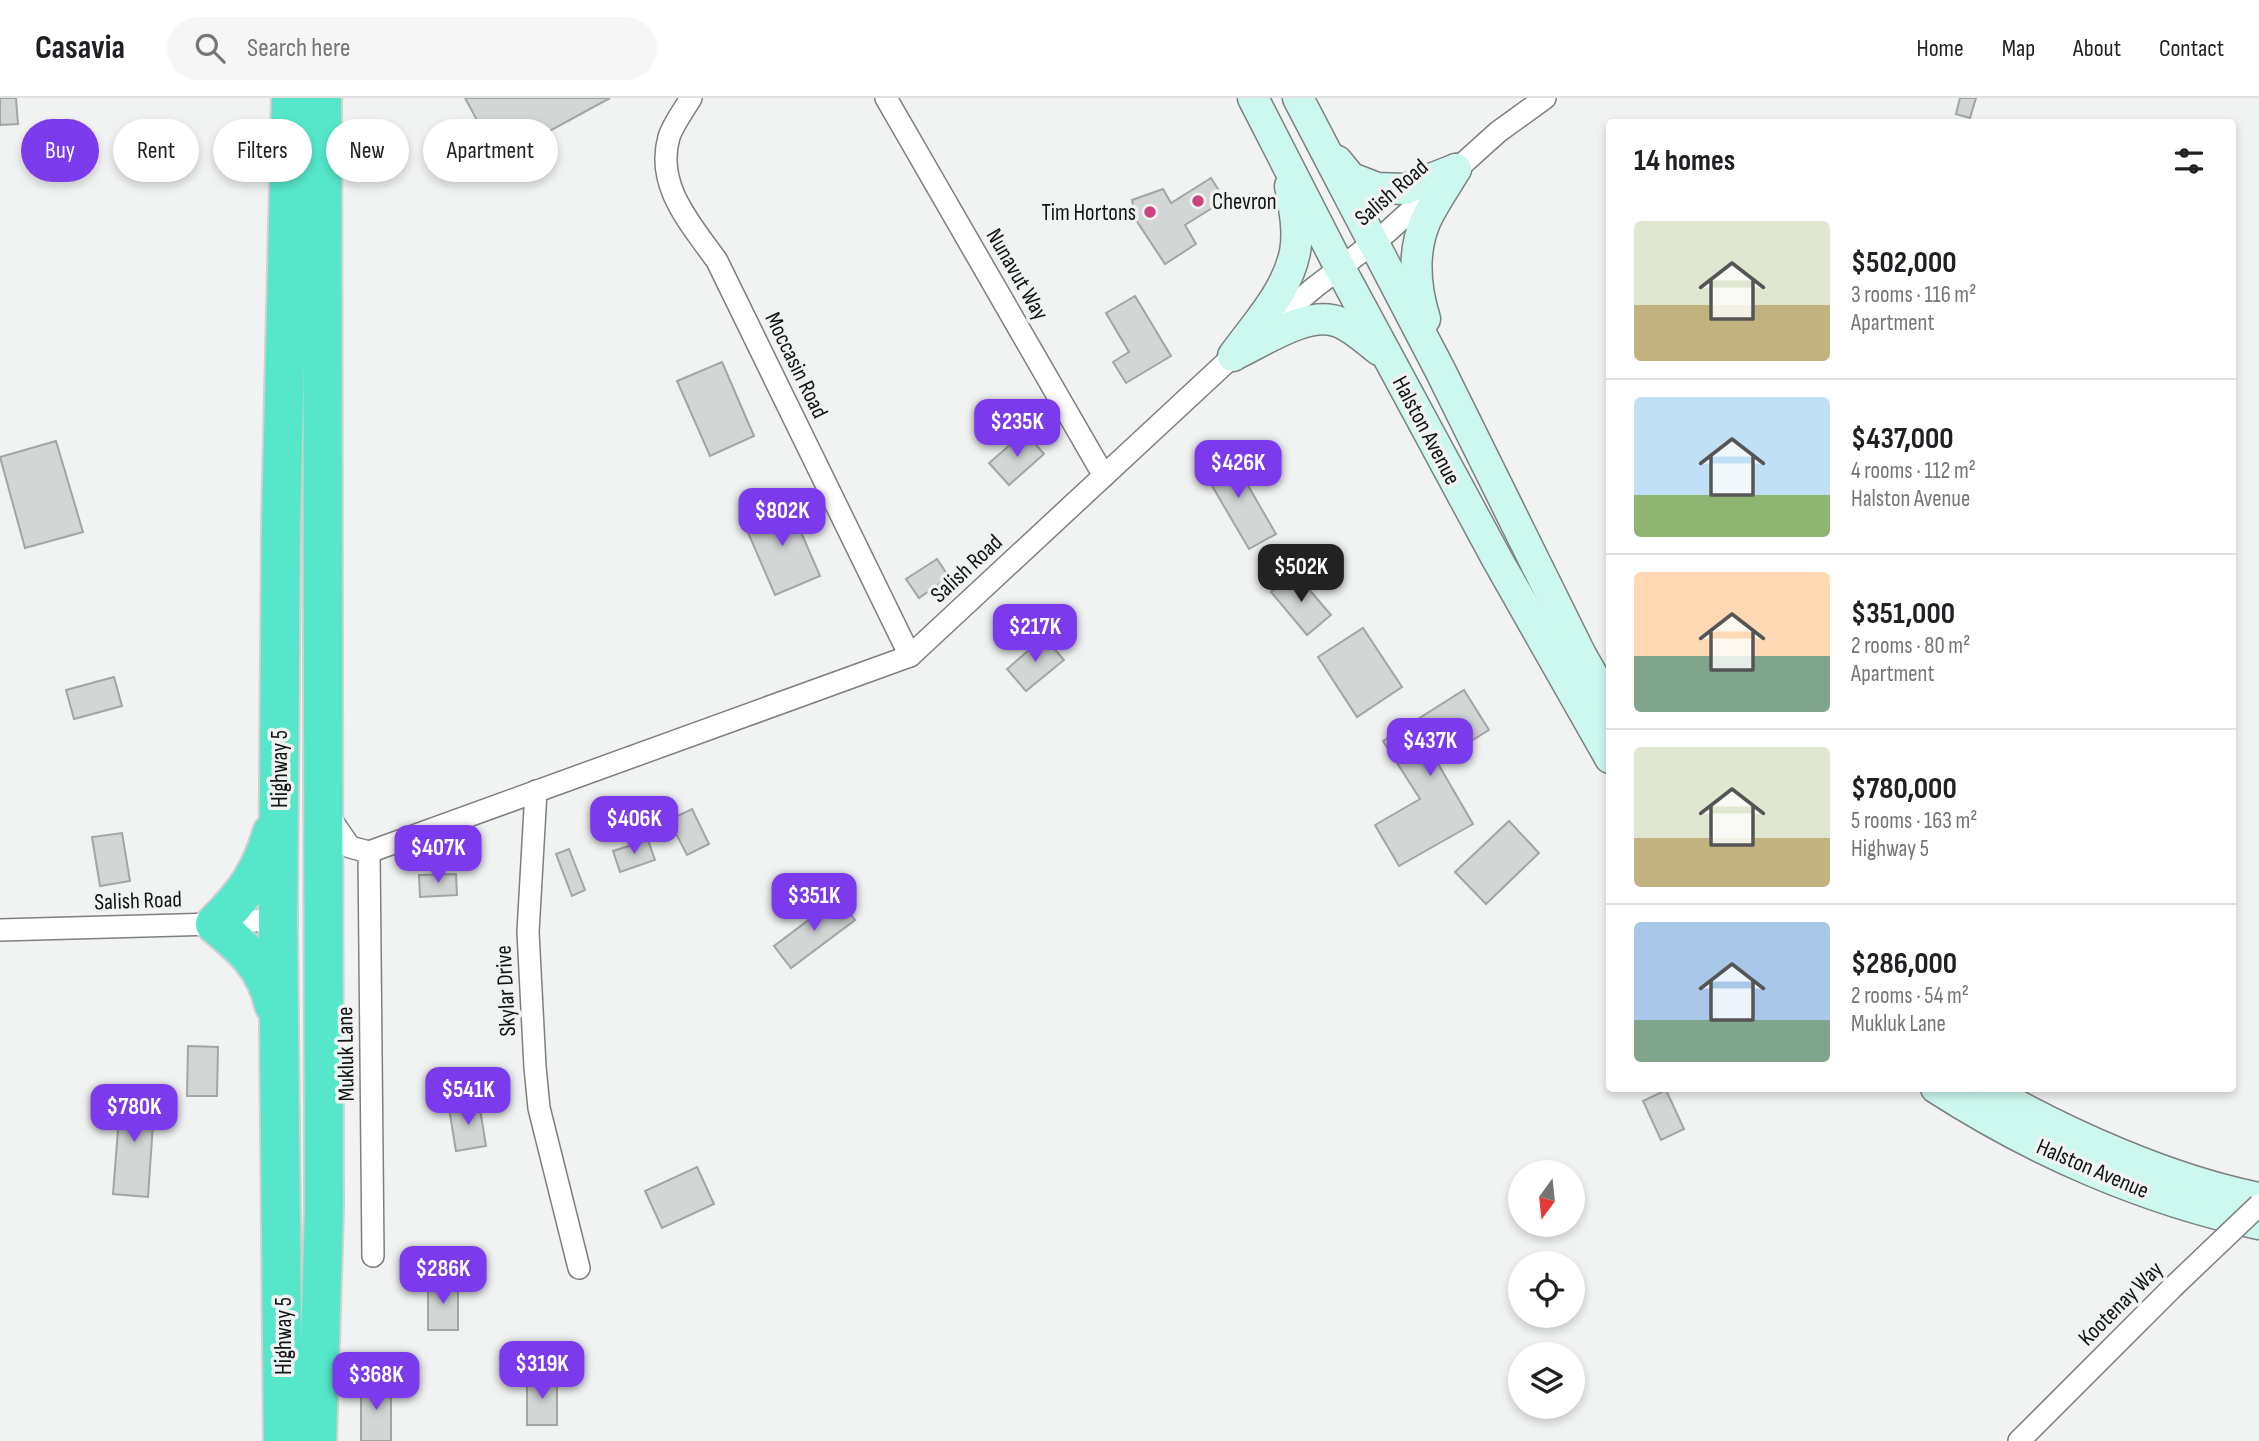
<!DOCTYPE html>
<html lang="en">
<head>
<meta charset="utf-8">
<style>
  body { margin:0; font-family:"Sofia Sans Condensed",sans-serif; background:#f6f6f6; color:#202124; height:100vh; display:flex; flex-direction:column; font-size:26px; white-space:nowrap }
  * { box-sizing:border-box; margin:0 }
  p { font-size:23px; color:#757577 }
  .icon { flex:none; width:38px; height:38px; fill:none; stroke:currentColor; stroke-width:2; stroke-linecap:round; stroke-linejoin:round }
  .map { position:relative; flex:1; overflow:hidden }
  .sheet { position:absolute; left:1606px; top:21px; width:630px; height:973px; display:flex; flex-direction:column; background:#fff; border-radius:7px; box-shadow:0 4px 10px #0003 }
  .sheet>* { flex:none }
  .guide { position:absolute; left:21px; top:21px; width:665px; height:63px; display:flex; gap:14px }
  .needle { width:46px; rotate:195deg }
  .controls { position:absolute; left:1508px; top:1062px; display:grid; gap:14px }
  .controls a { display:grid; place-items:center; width:77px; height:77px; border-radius:50%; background:#fff; box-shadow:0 4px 10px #0003; font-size:35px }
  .price { position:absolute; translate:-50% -60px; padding:0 16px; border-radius:14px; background:#7c3aed; color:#fff; font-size:23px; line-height:46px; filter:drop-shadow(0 2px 4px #0008) }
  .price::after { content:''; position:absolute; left:50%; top:42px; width:21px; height:16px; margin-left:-10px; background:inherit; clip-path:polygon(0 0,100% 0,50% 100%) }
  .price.on { background:#222; color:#fff }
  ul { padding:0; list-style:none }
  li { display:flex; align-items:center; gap:21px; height:175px; padding:0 28px }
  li+li { border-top:2px solid #e0e0e0 }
  li span { display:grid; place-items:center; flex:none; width:196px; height:140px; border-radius:7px; color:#555 }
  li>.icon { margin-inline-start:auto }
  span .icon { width:84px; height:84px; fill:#fffc; stroke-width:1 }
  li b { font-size:30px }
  h2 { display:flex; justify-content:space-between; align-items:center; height:84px; padding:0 28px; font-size:30px }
  .tag { padding:0 24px; border-radius:32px; background:#fff; box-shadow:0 4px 10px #0003; font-size:24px; line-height:63px }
  .tag.on { background:#7c3aed; color:#fff }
  header { display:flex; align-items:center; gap:42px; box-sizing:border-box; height:98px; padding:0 35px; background:#fff; border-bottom:2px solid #e0e0e0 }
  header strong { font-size:33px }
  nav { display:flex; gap:38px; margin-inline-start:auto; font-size:24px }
  .search { width:490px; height:63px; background:#f6f6f6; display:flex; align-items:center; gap:18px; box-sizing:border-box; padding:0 24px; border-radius:38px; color:#757577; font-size:26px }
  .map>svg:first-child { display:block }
  .building { fill:#d2d6d5; stroke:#a2a5a4; stroke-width:2 }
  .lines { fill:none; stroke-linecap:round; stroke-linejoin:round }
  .street-casing { stroke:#7d807f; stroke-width:24 }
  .secondary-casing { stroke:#7d807f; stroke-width:33 }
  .highway-casing { stroke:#d0d0d0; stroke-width:42 }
  .street { stroke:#fff; stroke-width:21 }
  .secondary { stroke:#ccf8ef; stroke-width:30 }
  .highway { stroke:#56e7ca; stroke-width:38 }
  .street-bridge-casing { stroke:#7d807f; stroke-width:24; stroke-linecap:butt }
  .street-bridge { stroke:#fff; stroke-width:21 }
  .poi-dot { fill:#cc447f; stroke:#f0f3f2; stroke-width:2.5 }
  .labels { text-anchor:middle; stroke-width:7; stroke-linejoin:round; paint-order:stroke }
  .street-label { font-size:23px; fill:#121413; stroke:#f0f3f2 }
  .poi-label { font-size:23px; fill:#121413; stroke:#f0f3f2; text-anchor:start }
</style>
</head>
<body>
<header>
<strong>Casavia</strong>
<div class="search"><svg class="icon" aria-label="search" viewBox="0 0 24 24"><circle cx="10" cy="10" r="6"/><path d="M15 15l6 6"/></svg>Search here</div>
<nav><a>Home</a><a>Map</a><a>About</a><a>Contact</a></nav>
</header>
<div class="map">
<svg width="2259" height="1343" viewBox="0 0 2259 1343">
  <rect width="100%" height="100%" fill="#f0f3f2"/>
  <!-- building -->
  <g class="building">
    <path d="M0 0H16L18 26 0 27Z"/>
    <path d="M465 0H610L498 61Z"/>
    <path d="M1960 0H1976L1970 20 1956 16Z"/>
    <path d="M1211 80 1225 102 1185 127 1196 146 1165 166 1136 122 1132 102 1163 91 1171 105Z"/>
    <path d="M1135 198 1171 258 1126 285 1113 264 1129 254 1106 215Z"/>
    <path d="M722 264 754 338 710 358 677 283Z"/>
    <path d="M1025 334 1044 356 1009 387 989 365Z"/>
    <path d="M56 343 83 434 25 450 0 359Z"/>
    <path d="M1228 353 1276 436 1249 451 1201 369Z"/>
    <path d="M788 404 820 478 775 497 743 423Z"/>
    <path d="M937 461 949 479 919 500 906 481Z"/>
    <path d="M1294 474 1331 517 1307 537 1271 494Z"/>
    <path d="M1363 530 1402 589 1357 619 1318 559Z"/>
    <path d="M1044 539 1064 562 1026 593 1007 571Z"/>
    <path d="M114 579 122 608 74 621 66 592Z"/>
    <path d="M1464 592 1489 632 1437 664 1473 726 1399 768 1375 727 1420 701 1383 643Z"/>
    <path d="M692 711 709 746 687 757 669 722Z"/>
    <path d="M1509 723 1539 755 1486 806 1455 774Z"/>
    <path d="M122 735 130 783 100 788 92 739Z"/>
    <path d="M648 742 655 762 620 774 613 753Z"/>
    <path d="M569 751 585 792 572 798 556 756Z"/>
    <path d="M456 776 457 797 420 799 419 777Z"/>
    <path d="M838 800 855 822 791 870 774 848Z"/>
    <path d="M188 948 218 949 217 998H187Z"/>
    <path d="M1666 992 1684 1031 1661 1042 1643 1003Z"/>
    <path d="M121 993 155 996 148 1099 113 1096Z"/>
    <path d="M479 1005 486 1048 456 1053 449 1010Z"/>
    <path d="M697 1069 714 1106 662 1130 645 1093Z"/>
    <rect x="428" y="1183" width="30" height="49"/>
    <rect x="527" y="1278" width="30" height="49"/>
    <rect x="361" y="1285" width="30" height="58"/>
  </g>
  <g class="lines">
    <!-- street casing -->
    <g class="street-casing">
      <g id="street">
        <path d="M691 0C684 12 673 26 669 39 655 88 691 126 717 163L910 558"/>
        <path d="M886 0 1104 378"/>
        <path d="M536 693 528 834 535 969 539 1010 579 1170"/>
        <path d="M328 717 350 749 369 754 910 558 1233 258 1315 189 1386 135 1498 34 1545 0"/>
        <path d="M369 754 373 1158"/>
        <path d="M0 832 215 826 278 821"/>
        <path d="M2019 1343 2173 1189"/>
      </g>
    </g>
    <!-- secondary casing -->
    <g class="secondary-casing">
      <g id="secondary">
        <path d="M1253 0 1340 170 1497 461 1610 660"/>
        <path d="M1298 0 1440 272 1581 557 1610 608"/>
        <path d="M1337 63 1351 80 1377 90 1405 91 1456 71"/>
        <path d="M1425 221C1415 189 1412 156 1425 124 1433 106 1446 88 1456 71"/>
        <path d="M1236 256C1264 243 1308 212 1339 224 1354 230 1366 242 1379 252"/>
        <path d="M1233 258C1256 226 1287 194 1295 154 1299 132 1294 109 1290 88"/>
        <path d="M1936 990C2034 1053 2145 1102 2259 1126"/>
        <path d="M1986 990C2066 1036 2169 1082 2259 1100"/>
      </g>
    </g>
    <!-- highway casing -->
    <g class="highway-casing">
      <g id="highway">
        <path d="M272 735C261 774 244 798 215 826 245 851 265 868 274 907"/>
        <path d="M283 1343 278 821 281 427 291 0"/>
        <path d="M317 1343 324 1111 322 0"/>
      </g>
    </g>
    <!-- street -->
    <use href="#street" class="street"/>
    <!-- secondary -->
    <use href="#secondary" class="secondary"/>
    <!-- highway -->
    <use href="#highway" class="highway"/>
    <!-- street-bridge casing -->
    <g class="street-bridge-casing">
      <path id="street-bridge" d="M2173 1189 2259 1107"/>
    </g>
    <!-- street-bridge -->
    <use href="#street-bridge" class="street-bridge"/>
  </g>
  <!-- markers -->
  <g class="poi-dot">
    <circle cx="1198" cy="103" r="7"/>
    <circle cx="1150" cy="114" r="7"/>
  </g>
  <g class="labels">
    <!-- street labels -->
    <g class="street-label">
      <text transform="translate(1391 94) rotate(-41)" y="8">Salish Road</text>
      <text transform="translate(1018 176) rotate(60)" y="8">Nunavut Way</text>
      <text transform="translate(797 267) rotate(64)" y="8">Moccasin Road</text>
      <text transform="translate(1427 332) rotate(62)" y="8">Halston Avenue</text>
      <text transform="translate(966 470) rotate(-43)" y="8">Salish Road</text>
      <text transform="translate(279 671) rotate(-90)" y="8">Highway 5</text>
      <text transform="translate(138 802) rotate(-2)" y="8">Salish Road</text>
      <text transform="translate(505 893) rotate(-93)" y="8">Skylar Drive</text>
      <text transform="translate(345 956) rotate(-91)" y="8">Mukluk Lane</text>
      <text transform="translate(2093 1070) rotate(23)" y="8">Halston Avenue</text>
      <text transform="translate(2120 1205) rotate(-45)" y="8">Kootenay Way</text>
      <text transform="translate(283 1238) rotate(-90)" y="8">Highway 5</text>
    </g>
    <!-- poi labels -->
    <g class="poi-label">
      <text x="1212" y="111">Chevron</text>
      <text x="1136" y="122" text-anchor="end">Tim Hortons</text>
    </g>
  </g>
</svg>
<div class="controls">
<a><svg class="needle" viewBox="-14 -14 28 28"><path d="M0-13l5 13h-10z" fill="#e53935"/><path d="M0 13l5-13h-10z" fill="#757577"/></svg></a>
<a><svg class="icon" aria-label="locate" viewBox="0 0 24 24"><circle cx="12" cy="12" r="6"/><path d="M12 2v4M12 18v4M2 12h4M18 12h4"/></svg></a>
<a><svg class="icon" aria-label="layers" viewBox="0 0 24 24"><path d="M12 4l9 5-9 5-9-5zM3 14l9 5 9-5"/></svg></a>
</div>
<b class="price" style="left:1017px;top:361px">$235K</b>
<b class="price" style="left:1238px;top:402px">$426K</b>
<b class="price" style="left:782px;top:450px">$802K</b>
<b class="price on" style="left:1301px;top:506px">$502K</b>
<b class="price" style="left:1035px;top:566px">$217K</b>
<b class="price" style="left:1430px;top:680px">$437K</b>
<b class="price" style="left:634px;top:758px">$406K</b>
<b class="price" style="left:438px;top:787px">$407K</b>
<b class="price" style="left:814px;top:835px">$351K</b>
<b class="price" style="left:468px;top:1029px">$541K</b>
<b class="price" style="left:134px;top:1046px">$780K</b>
<b class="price" style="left:443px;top:1208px">$286K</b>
<b class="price" style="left:542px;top:1303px">$319K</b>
<b class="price" style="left:376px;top:1314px">$368K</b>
<div class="guide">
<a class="tag on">Buy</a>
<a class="tag">Rent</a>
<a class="tag">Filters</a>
<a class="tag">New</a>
<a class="tag">Apartment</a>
</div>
<section class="sheet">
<h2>14 homes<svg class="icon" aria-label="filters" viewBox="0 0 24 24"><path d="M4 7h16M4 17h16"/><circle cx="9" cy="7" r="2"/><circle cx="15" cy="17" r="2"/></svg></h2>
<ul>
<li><span style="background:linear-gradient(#dfe7d0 60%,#c2b280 0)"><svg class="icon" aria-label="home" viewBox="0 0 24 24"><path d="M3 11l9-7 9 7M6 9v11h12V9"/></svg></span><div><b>$502,000</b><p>3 rooms · 116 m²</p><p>Apartment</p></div></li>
<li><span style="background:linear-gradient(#bfe0f5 70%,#8fb573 0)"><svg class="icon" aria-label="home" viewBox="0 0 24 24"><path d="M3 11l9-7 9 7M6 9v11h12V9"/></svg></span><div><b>$437,000</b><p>4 rooms · 112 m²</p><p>Halston Avenue</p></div></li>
<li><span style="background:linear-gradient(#ffd9b3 60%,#7fa58c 0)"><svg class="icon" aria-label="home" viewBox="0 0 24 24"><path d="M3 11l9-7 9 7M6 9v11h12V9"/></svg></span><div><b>$351,000</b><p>2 rooms · 80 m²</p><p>Apartment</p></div></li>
<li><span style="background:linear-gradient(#dfe7d0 65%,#c2b280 0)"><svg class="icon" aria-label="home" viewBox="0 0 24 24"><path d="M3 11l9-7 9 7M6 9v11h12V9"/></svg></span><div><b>$780,000</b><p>5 rooms · 163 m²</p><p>Highway 5</p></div></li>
<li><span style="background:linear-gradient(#a9c7e8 70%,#7fa58c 0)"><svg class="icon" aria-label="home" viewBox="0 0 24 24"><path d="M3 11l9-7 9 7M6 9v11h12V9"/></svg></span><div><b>$286,000</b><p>2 rooms · 54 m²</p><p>Mukluk Lane</p></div></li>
</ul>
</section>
</div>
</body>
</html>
